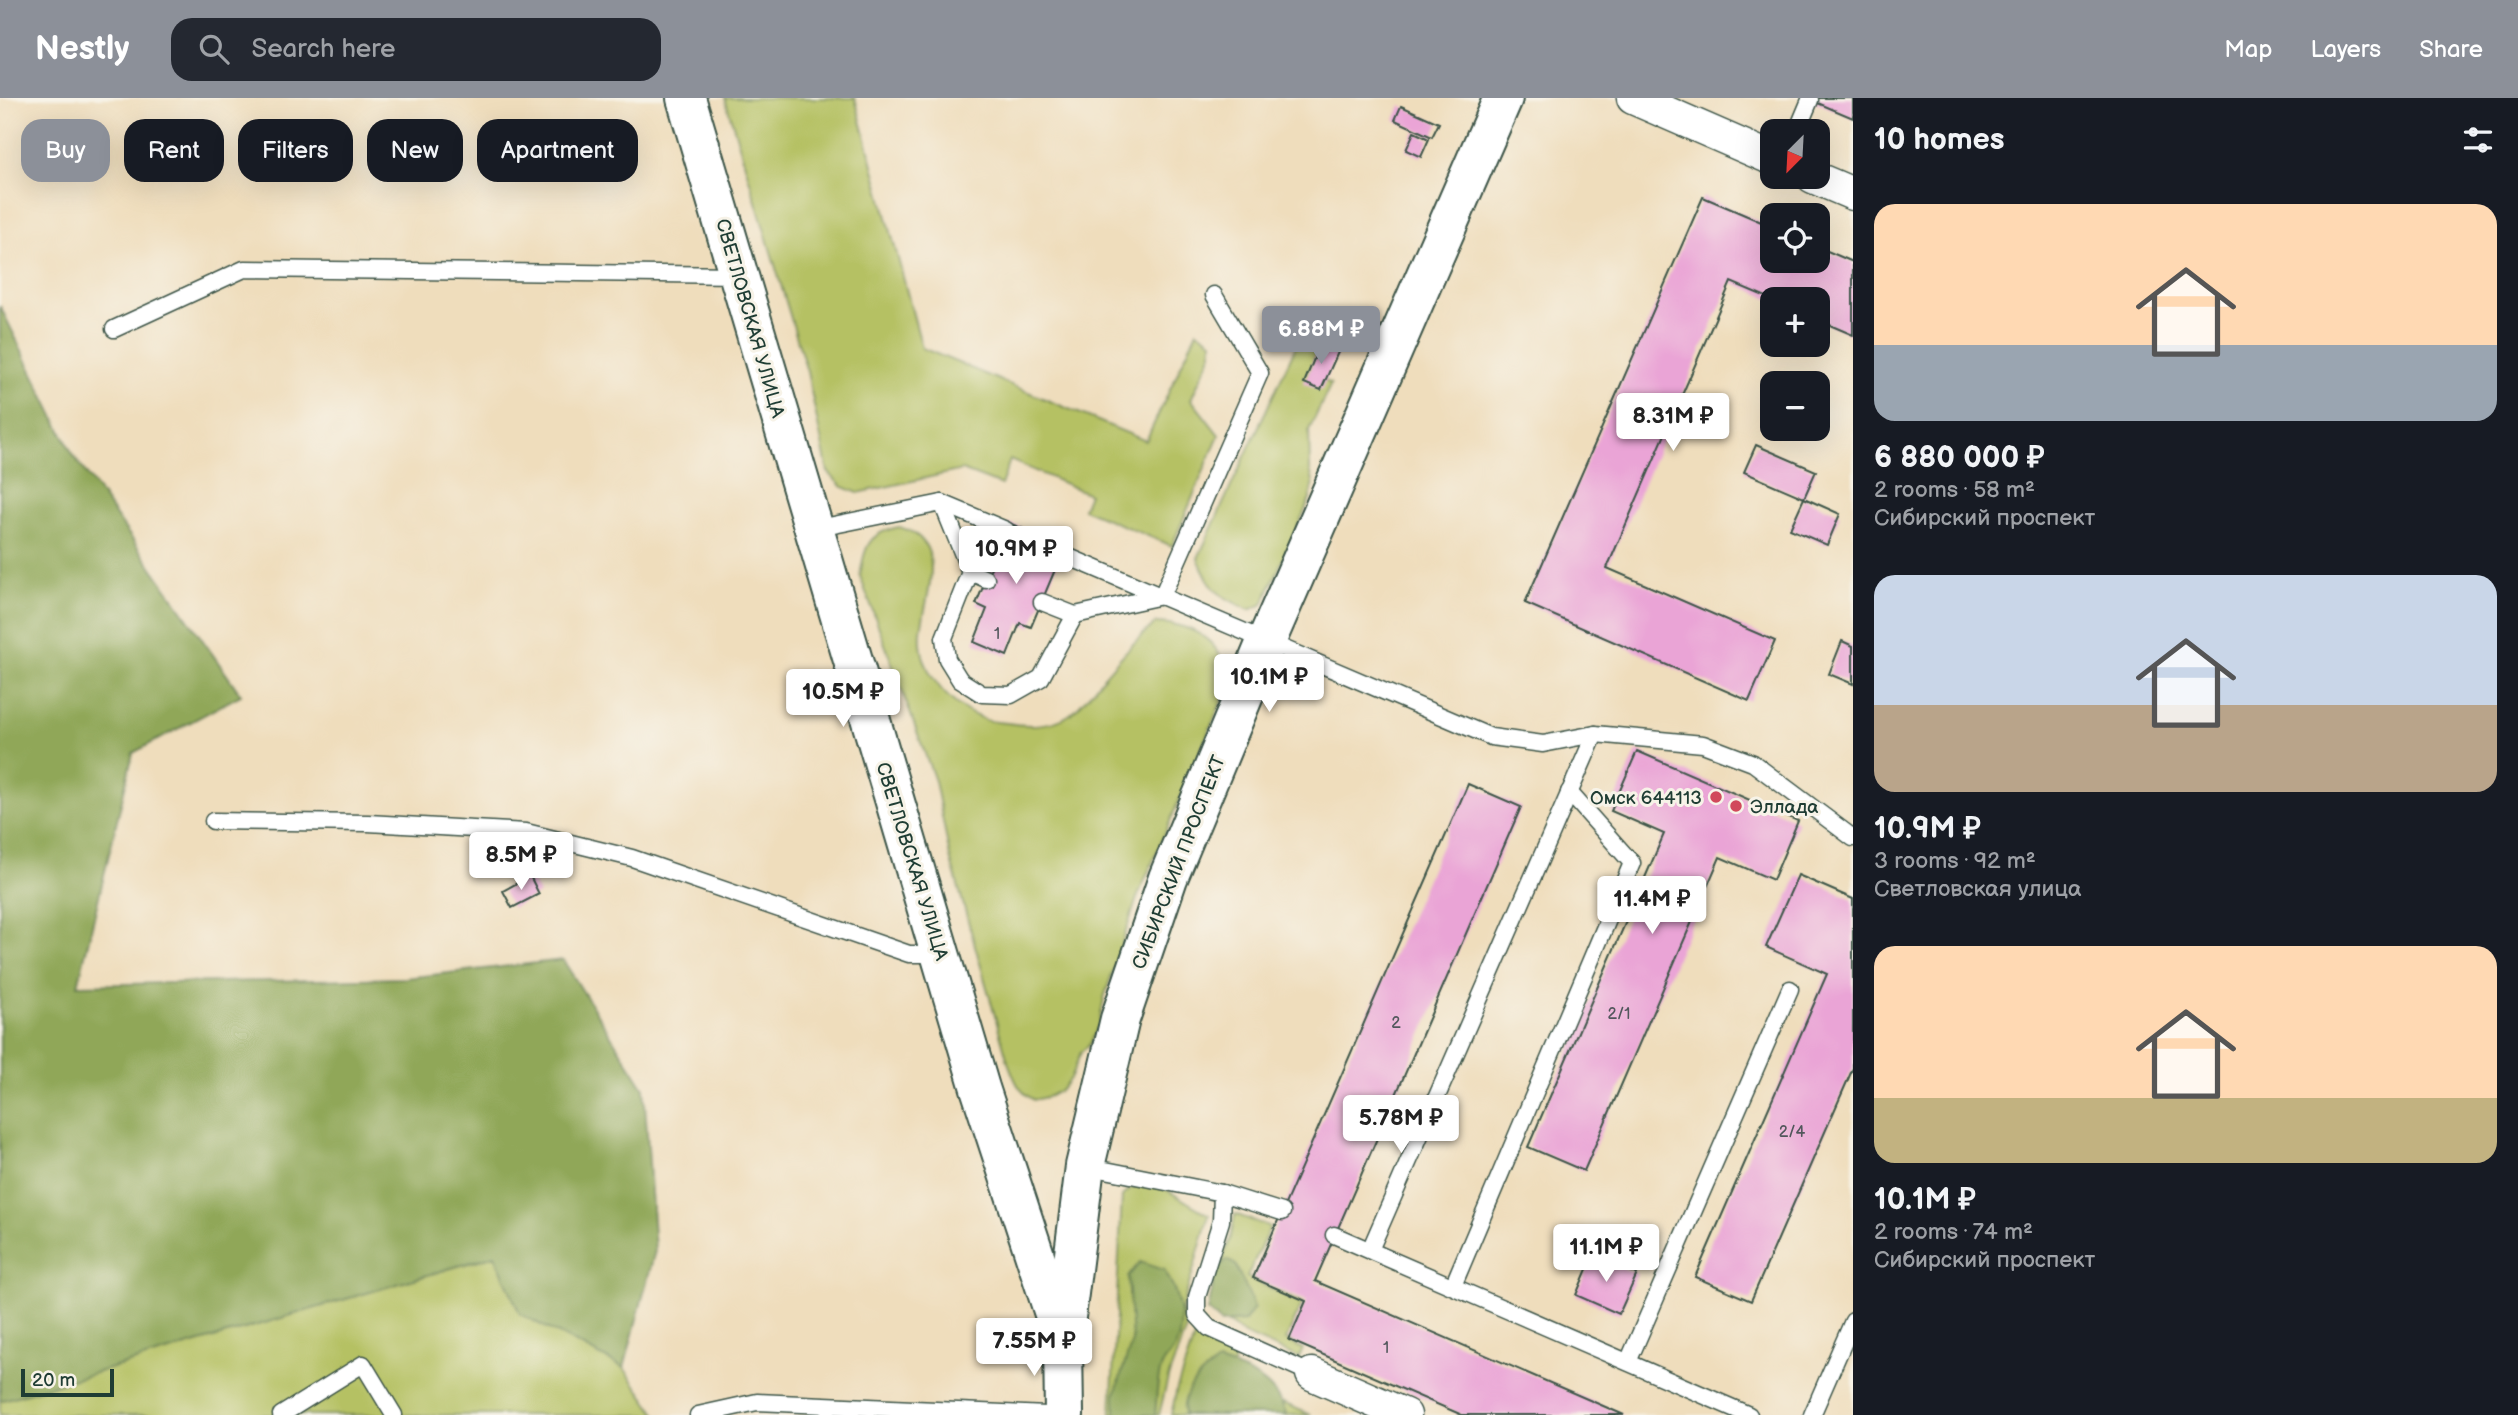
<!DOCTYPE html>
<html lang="en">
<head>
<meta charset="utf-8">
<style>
  body { margin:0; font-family:"Balsamiq Sans",sans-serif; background:#242831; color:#f1f3f6; height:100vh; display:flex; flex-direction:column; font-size:26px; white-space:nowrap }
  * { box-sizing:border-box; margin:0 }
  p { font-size:23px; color:#9ea1a6 }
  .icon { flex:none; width:38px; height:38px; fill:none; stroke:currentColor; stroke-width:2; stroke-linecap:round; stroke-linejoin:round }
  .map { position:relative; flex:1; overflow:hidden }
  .side { display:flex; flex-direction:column; background:#171b24; width:665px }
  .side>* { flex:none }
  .banner { position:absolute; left:21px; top:21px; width:665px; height:63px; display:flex; gap:14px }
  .needle { width:46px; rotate:204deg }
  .controls { position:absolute; left:1760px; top:21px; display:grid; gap:14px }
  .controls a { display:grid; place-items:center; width:70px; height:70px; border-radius:14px; background:#171b24; box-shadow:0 7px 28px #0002; font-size:35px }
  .scale { position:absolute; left:21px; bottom:18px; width:93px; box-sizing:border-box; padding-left:7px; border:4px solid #1f3d34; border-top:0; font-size:19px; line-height:24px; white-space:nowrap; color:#1f3d34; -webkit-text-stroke:5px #f7f3e8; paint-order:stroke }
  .price { position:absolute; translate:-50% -60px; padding:0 16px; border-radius:7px; background:#fff; color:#222; font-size:23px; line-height:46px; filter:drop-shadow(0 2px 4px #0008) }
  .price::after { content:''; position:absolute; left:50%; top:42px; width:21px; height:16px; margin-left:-10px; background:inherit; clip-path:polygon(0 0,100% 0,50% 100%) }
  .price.selected { background:#8c9099; color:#fff }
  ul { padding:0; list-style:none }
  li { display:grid; align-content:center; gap:14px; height:371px; padding:0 21px }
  li span { display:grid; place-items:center; height:217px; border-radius:21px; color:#555 }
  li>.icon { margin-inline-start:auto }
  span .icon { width:126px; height:126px; fill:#fffc; stroke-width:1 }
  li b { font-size:30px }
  h2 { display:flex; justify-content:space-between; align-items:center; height:84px; padding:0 21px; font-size:30px }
  .pill { padding:0 24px; border-radius:21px; background:#171b24; box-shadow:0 7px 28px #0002; font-size:24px; line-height:63px }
  .pill.selected { background:#8c9099; color:#fff }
  header { display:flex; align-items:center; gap:42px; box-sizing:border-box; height:98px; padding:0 35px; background:#8c9099; color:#fff }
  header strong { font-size:33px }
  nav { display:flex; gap:38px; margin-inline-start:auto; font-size:24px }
  .search { width:490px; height:63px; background:#242831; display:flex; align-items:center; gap:18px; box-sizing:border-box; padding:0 24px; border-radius:21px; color:#9ea1a6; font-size:26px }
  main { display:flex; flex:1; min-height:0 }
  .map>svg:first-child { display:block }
  .green { fill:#b5c163; stroke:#6a7f4c; stroke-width:2 }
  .forest { fill:#90a759; stroke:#587246; stroke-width:2 }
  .building { fill:#eaa4d6 }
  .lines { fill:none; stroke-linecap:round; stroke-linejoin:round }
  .lane-casing { stroke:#3e5548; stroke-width:19 }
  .street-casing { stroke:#3e5548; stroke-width:35 }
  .secondary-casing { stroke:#3e5548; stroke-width:42 }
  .lane { stroke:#fff; stroke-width:16 }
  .street { stroke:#fff; stroke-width:32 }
  .secondary { stroke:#fff; stroke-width:38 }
  .poi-dot { fill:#d1495b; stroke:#f7f3e8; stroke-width:2.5 }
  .labels { text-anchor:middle; stroke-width:6; stroke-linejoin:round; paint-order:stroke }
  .number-label { font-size:16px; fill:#52575c }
  .street-label { font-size:19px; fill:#1f3d34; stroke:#f7f3e8 }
  .poi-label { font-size:19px; fill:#1f3d34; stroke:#f7f3e8; text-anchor:end }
</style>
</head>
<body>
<header>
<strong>Nestly</strong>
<div class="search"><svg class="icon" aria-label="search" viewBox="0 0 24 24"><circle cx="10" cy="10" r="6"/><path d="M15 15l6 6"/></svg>Search here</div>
<nav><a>Map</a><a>Layers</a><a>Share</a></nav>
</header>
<main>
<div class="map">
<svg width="1853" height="1317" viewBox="0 0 1853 1317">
  <rect width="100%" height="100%" fill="#f7f3e8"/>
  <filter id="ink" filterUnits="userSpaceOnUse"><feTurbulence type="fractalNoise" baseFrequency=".0143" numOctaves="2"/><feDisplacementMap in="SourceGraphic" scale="14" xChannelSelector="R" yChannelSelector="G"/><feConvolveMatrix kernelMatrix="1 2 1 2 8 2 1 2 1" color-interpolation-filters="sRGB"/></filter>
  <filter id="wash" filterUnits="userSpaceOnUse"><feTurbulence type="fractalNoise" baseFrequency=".00686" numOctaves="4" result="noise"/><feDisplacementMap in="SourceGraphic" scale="28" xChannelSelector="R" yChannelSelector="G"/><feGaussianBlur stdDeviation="1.57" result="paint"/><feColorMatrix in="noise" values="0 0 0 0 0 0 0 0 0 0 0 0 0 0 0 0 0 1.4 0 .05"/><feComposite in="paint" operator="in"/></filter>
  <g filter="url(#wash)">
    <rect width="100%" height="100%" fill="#efddbc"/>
    <!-- green -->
    <g class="green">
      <path d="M725 0H855L922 250 1146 343 1197 233 1212 243V255L1191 301 1219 337 1172 448 1083 411 1089 396 1010 362 1001 387 962 372 858 395 841 388 828 374 807 274Z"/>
      <path d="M1301 237 1315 239 1314 277 1331 286 1309 332 1310 372 1313 383 1310 401 1263 506 1250 512C1218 498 1211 493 1198 460Z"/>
      <path d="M899 429C951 443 925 497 921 534 918 572 947 606 981 620 988 624 998 624 1007 625 1025 628 1052 629 1069 617 1081 608 1091 594 1101 582 1119 561 1135 542 1156 525 1196 526 1222 544 1230 584L1137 800 1104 900 1099 926 1090 946 1081 954 1071 979 1061 992 1050 998 1034 1002C1018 994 1014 980 1008 964L950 759 935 683 860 478C865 448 868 435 899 429Z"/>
      <path d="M1145 1086 1165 1091 1209 1117 1182 1211 1187 1228 1168 1280 1159 1317H1111L1122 1098 1131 1091Z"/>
      <path d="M1235 1116 1270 1129 1247 1179 1302 1205 1286 1242 1303 1251 1299 1260 1244 1236 1223 1221 1215 1183 1231 1139Z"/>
      <path d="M496 1157 521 1216 624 1270 657 1317H0V1303Z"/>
      <path d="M1197 1232 1238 1252 1228 1281 1311 1317H1171L1177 1290Z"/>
    </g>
    <!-- forest -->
    <g class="forest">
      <path d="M0 208 72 355 241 597 133 655 78 887 405 880 563 862 644 990 655 1153 624 1270 520 1216 495 1157 0 1303Z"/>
      <path d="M1227 1162 1236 1167C1241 1182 1250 1195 1254 1210L1245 1223 1221 1225 1208 1213 1216 1171Z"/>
      <path d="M1140 1164 1164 1172C1178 1194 1187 1225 1175 1250 1171 1257 1164 1262 1162 1268 1156 1282 1157 1302 1155 1317H1115V1296L1132 1243 1128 1179Z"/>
      <path d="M1218 1264C1251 1274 1274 1283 1287 1317H1184C1180 1293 1200 1276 1218 1264Z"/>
    </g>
    <g id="blocks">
      <!-- building -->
      <g class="building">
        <path d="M1806 0H1853V20Z"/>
        <path d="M1401 8 1439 25 1432 39 1395 22Z"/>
        <path d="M1414 34 1429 41 1421 59 1406 52Z"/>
        <path d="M1703 99 1773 129V163H1818V149L1853 164V237L1818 222V201H1771L1731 184 1607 470 1775 543 1749 603 1525 505Z"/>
        <path d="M1321 244 1339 252 1321 292 1304 285Z"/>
        <path d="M1756 347 1816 373 1804 400 1744 374Z"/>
        <path d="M1804 400 1840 416 1827 447 1790 431Z"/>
        <path d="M1009 425 1065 448 1031 529 1020 525 1007 558 974 544 987 511 976 506Z"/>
        <path d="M1842 543 1853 548V586L1829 576Z"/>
        <path d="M1637 653 1798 723 1773 782 1720 759 1584 1073 1528 1049 1664 736 1611 713Z"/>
        <path d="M1468 686 1521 709 1315 1183 1624 1317H1462L1289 1242 1306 1203 1253 1180Z"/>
        <path d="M1798 777 1853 801V970L1751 1203 1695 1179 1827 876 1766 849Z"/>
        <path d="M530 778 539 796 512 810 503 793Z"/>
        <path d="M1593 1157 1637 1176 1619 1216 1576 1197Z"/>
      </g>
    </g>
  </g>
  <g filter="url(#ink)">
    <use href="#blocks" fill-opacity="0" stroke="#3e5548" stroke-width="2"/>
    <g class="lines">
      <!-- lane casing -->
      <g class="lane-casing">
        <g id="lane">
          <path d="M1797 33 1810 2"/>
          <path d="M114 231 244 171 739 177"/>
          <path d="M942 405 970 474 986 481"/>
          <path d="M814 431 942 405 1006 432"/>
          <path d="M1062 456 1491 639 1543 646 1595 636 1703 646 1753 665 1853 740"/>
          <path d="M970 474 944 540 947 561 960 582 982 596 1011 597 1041 580 1075 517"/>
          <path d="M1042 504 1075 517 1162 498 1260 275 1214 197"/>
          <path d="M213 723 368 725 526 734 632 760 909 856H940"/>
          <path d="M1085 1068 1222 1095 1282 1114"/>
          <path d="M1222 1095 1221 1123 1197 1199V1217L1209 1230 1312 1276"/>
          <path d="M1334 1137 1749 1317"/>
          <path d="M1370 1152 1595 636"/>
          <path d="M1453 1188 1632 765 1569 694"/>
          <path d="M1628 1264 1790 891"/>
          <path d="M281 1317 363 1266 394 1317"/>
          <path d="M698 1317 757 1304 1047 1317"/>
          <path d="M1812 1317 1853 1223"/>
        </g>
      </g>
      <!-- street casing -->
      <g class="street-casing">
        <g id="street">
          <path d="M1633 0 1773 61"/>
          <path d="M1813 79 1853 96"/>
          <path d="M1312 1276 1405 1317"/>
        </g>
      </g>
      <!-- secondary casing -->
      <g class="secondary-casing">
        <g id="secondary">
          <path d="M686 0 980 990 1059 1231"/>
          <path d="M1064 1317 1063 1243 1085 1068 1120 921 1168 780 1266 544 1503 0"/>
        </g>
      </g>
      <!-- lane -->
      <use href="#lane" class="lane"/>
      <!-- street -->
      <use href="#street" class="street"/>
      <!-- secondary -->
      <use href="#secondary" class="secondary"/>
    </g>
  </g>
  <!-- markers -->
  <g class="poi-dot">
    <circle cx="1716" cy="699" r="7"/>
    <circle cx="1736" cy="708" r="7"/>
  </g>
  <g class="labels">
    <!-- number labels -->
    <g class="number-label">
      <text x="997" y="541">1</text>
      <text x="1619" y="921">2/1</text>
      <text x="1396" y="930">2</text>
      <text x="1792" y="1039">2/4</text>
      <text x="1386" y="1255">1</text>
    </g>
    <!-- street labels -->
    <g class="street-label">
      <text transform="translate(751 220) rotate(74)" y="7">СВЕТЛОВСКАЯ УЛИЦА</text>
      <text transform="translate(913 763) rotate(73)" y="7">СВЕТЛОВСКАЯ УЛИЦА</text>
      <text transform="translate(1178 764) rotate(-69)" y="7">СИБИРСКИЙ ПРОСПЕКТ</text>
    </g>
    <!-- poi labels -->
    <g class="poi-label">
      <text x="1702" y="706">Омск 644113</text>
      <text x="1750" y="715" text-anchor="start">Эллада</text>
    </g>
  </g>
</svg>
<div class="controls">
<a><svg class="needle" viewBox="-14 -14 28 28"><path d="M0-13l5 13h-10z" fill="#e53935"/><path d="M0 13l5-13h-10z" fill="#9ea1a6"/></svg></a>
<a><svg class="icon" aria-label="locate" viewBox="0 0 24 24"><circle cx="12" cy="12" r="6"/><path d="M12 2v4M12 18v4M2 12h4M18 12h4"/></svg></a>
<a>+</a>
<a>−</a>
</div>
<div class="scale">20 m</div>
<b class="price selected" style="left:1321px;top:268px">6.88M ₽</b>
<b class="price" style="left:1673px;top:355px">8.31M ₽</b>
<b class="price" style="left:1016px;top:488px">10.9M ₽</b>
<b class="price" style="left:1269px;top:616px">10.1M ₽</b>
<b class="price" style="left:843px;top:631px">10.5M ₽</b>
<b class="price" style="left:521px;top:794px">8.5M ₽</b>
<b class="price" style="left:1652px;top:838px">11.4M ₽</b>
<b class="price" style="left:1401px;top:1057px">5.78M ₽</b>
<b class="price" style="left:1606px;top:1186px">11.1M ₽</b>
<b class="price" style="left:1034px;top:1280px">7.55M ₽</b>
<div class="banner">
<a class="pill selected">Buy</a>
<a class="pill">Rent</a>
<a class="pill">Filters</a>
<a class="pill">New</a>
<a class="pill">Apartment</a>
</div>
</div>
<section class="side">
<h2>10 homes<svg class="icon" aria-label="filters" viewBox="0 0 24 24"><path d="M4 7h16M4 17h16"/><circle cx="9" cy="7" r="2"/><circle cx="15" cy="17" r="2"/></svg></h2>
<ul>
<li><span style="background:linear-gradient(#ffd9b3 65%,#9aa5b1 0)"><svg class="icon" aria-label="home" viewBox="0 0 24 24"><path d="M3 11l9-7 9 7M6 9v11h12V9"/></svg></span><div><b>6 880 000 ₽</b><p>2 rooms · 58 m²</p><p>Сибирский проспект</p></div></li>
<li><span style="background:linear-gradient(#c9d6e8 60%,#b9a48a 0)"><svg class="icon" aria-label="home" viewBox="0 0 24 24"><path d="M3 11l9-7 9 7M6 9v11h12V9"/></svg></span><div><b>10.9M ₽</b><p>3 rooms · 92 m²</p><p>Светловская улица</p></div></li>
<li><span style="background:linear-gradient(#ffd9b3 70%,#c2b280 0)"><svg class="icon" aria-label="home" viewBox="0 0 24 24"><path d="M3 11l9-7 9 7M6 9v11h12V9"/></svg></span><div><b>10.1M ₽</b><p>2 rooms · 74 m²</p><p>Сибирский проспект</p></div></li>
</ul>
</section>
</main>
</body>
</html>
